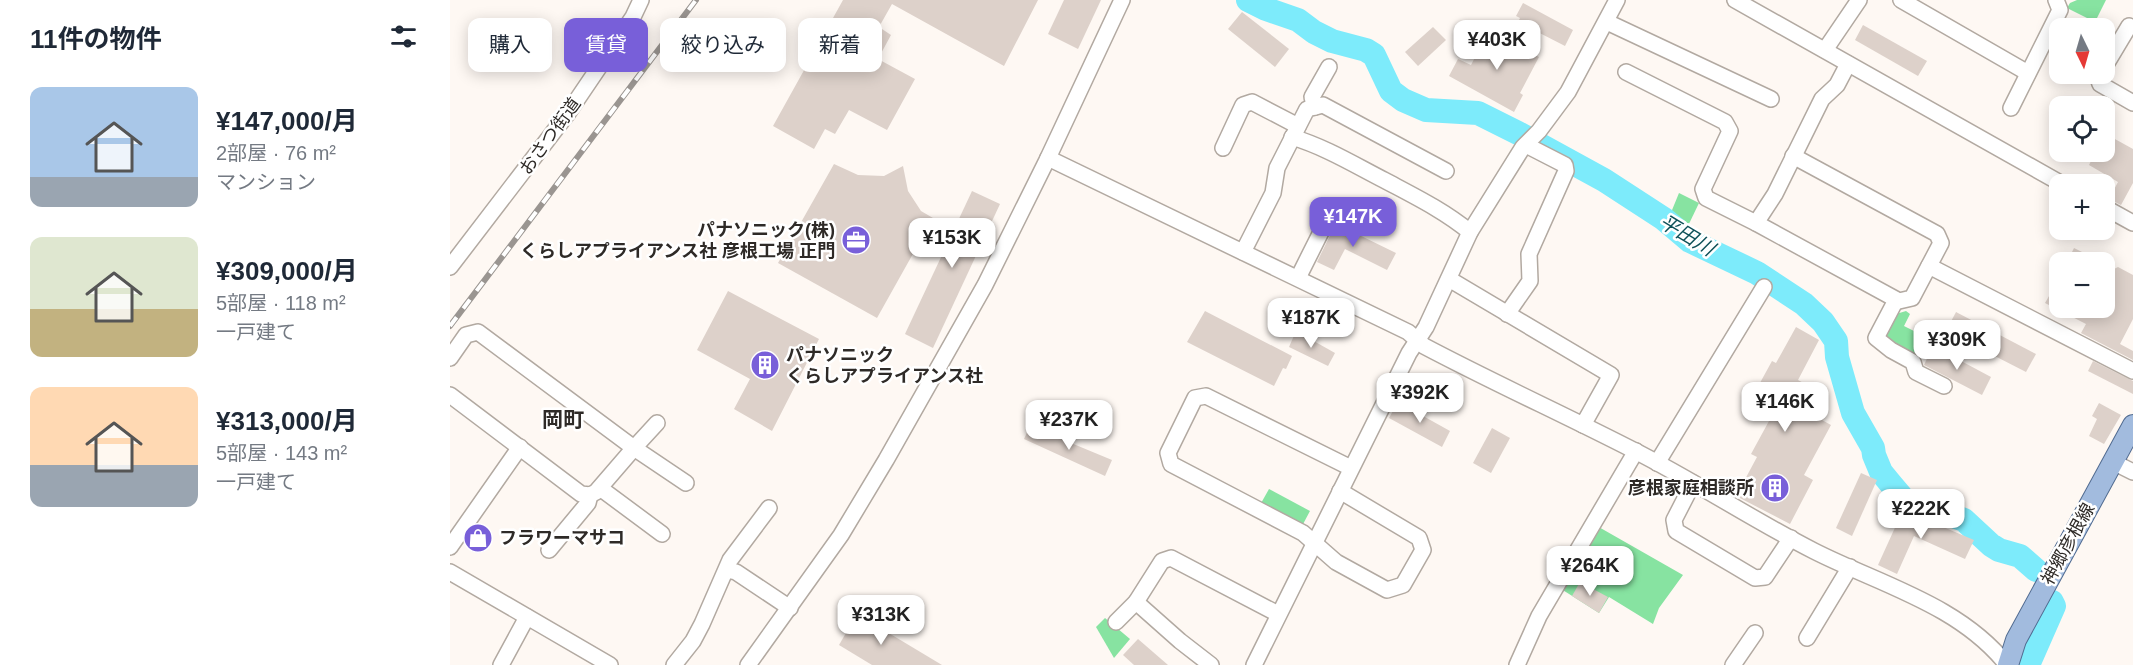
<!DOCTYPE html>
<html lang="ja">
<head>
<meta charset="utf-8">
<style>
  body { margin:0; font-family:Helvetica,"Noto Sans JP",sans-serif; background:#f6f6f7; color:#1f2937; height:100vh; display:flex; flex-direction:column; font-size:22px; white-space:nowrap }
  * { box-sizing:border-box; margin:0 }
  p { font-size:20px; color:#747a83 }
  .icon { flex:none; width:33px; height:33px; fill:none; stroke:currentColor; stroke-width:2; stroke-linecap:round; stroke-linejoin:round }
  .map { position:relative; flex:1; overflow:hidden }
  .sheet { display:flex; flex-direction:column; background:#fff; width:450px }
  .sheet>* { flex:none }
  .hud { position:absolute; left:18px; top:18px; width:570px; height:54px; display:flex; gap:12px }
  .needle { width:39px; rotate:175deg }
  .controls { position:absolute; left:1599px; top:18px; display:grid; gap:12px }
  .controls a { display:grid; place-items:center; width:66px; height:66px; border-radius:12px; background:#fff; box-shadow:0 3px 15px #0003; font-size:30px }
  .price { position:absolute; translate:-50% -51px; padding:0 14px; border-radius:12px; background:#fff; color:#222; font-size:20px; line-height:39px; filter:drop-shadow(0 2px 3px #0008) }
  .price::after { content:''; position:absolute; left:50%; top:36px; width:18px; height:14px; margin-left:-9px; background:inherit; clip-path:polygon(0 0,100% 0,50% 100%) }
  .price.current { background:#785fd9; color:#fff }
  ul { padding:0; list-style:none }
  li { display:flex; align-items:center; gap:18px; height:150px; padding:0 30px }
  li span { display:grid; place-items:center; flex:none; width:168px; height:120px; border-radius:12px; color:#555 }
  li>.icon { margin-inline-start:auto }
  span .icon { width:72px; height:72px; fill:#fffc; stroke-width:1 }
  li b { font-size:26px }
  h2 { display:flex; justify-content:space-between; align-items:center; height:72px; padding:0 30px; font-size:26px }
  .pill { padding:0 21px; border-radius:12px; background:#fff; box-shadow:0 3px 15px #0003; font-size:21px; line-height:54px }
  .pill.current { background:#785fd9; color:#fff }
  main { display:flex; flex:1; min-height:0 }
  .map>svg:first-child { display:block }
  .green { fill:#87e3a1 }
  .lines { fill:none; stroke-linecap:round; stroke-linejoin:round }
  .river { stroke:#7debfb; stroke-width:24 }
  .building { fill:#ddd1ca }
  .minor-casing { stroke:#b2a9a1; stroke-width:18 }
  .major-casing { stroke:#516b90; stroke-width:22 }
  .minor { stroke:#fff; stroke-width:15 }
  .major { stroke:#a2bbde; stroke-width:20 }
  .rail-casing { stroke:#9a9591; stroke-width:6 }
  .rail { stroke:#fff; stroke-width:4; stroke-dasharray:11; stroke-linecap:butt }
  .labels { text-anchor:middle; stroke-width:5; stroke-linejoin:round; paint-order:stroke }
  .street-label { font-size:18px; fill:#2e2a27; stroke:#fff }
  .poi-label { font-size:18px; font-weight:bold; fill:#2e2a27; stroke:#fff; text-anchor:end }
  .water-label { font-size:20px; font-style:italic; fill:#0e5159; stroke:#fff }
  .quarter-label { font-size:21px; font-weight:bold; fill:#2e2a27; stroke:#fff }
</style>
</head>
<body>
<main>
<section class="sheet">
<h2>11件の物件<svg class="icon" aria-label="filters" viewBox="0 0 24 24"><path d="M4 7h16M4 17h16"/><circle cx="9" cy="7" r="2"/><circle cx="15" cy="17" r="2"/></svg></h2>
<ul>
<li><span style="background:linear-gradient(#a9c7e8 75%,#9aa5b1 0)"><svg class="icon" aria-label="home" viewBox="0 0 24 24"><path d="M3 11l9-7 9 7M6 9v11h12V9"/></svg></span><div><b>¥147,000/月</b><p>2部屋 · 76 m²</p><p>マンション</p></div></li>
<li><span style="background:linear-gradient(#dfe7d0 60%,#c2b280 0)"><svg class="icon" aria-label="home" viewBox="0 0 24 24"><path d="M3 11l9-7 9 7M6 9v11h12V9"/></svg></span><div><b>¥309,000/月</b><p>5部屋 · 118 m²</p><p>一戸建て</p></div></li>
<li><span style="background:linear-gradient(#ffd9b3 65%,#9aa5b1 0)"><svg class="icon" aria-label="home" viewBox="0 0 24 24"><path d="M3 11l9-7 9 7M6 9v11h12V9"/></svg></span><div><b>¥313,000/月</b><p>5部屋 · 143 m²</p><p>一戸建て</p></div></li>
</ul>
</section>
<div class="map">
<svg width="1683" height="665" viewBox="0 0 1683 665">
  <rect width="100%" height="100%" fill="#fef8f3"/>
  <!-- green -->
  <g class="green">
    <path d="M1627 0H1656L1645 22 1617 8 1620 3Z"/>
    <path d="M1229 193 1249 203 1237 228 1220 215Z"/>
    <path d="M1456 311 1460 314 1454 326 1480 339 1469 354C1454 353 1445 346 1434 335L1446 314Z"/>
    <path d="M819 489 860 511 852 526 810 505Z"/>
    <path d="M1147 526 1233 575 1209 608 1203 624 1159 597 1149 613 1108 587Z"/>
    <path d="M655 618 680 639 664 658 646 627Z"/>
  </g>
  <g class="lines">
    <!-- river -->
    <g class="river">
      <path d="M798 0 816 9 848 20 864 32 882 41 916 50 924 55 941 91 953 100 976 110 1028 113 1068 133 1154 180 1214 219 1240 241 1307 273 1354 304 1373 322 1386 341 1387 357 1403 413 1423 448 1424 455 1431 472 1440 483 1456 502 1464 507 1485 509 1514 520 1541 545 1549 550 1570 556 1586 570"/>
      <path d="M1578 665 1604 606 1602 602"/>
    </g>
  </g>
  <!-- building -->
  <g class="building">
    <path d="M393 0H588L554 66 442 4 429 27 441 35 428 59 465 79 437 130 399 110 385 134 375 129 364 149 323 126Z"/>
    <path d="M614 0H651L628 49 598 34Z"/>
    <path d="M1073 3 1123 30 1115 46 1068 22 1070 18 1066 16Z"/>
    <path d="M792 12 839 49 825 67 778 29Z"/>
    <path d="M1413 25 1477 61 1468 76 1405 40Z"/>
    <path d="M983 27 996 40 968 66 955 52Z"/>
    <path d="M1039 30 1089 57 1070 93 1073 95 1064 112 999 76 1008 59 1021 65Z"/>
    <path d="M1654 133 1683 149V183L1671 205 1659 199 1668 182 1639 165 1641 161 1625 152H1654Z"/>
    <path d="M384 164 408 175 434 176 453 166 458 191 471 211 483 218 427 318 328 263Z"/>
    <path d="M522 191 550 204 483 348 455 334Z"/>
    <path d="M887 221 904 229 903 232 946 253 937 270 895 249 884 270 867 262Z"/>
    <path d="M1624 248 1652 262H1617Z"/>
    <path d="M1654 264 1664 269 1668 267 1683 275V319L1670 344 1683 351V360L1631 333 1636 324 1595 303 1610 277V308H1654Z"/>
    <path d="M278 291 369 339 322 431 284 409 300 379 247 350Z"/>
    <path d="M755 311 842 356 836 369 833 368 824 386 737 342Z"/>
    <path d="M1506 312 1586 354 1576 372 1496 331Z"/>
    <path d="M1346 327 1369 340 1348 380 1372 393 1361 414 1381 425 1354 475 1363 480 1340 524 1286 496 1307 457 1301 454 1319 421 1300 411 1298 402 1302 393 1305 392 1322 361 1326 363Z"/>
    <path d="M846 331 885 353 878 366 839 347Z"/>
    <path d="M1483 346 1541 377 1532 395 1474 365Z"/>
    <path d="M1643 361 1683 381V394L1638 371Z"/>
    <path d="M948 402 1000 431 992 447 939 418Z"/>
    <path d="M1649 403 1671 415 1654 444 1639 436 1647 419 1642 416Z"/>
    <path d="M580 426 662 460 655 476 574 439Z"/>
    <path d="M1042 428 1060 438 1041 473 1023 463Z"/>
    <path d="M1411 473 1427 480 1402 536 1386 528Z"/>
    <path d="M1453 510 1524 540 1515 559 1464 536 1447 574 1428 565Z"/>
    <path d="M1130 582 1158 597 1149 613 1122 596Z"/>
    <path d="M407 614 492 665H422L389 645Z"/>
    <path d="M688 639 718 665H684L673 655Z"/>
  </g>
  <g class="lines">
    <!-- minor casing -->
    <g class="minor-casing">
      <g id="minor">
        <path d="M1285 0 1612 184"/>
        <path d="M1451 0 1578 73"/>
        <path d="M1157 22 1321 99"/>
        <path d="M1375 50 1409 0"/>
        <path d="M1654 68 1679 26"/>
        <path d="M1176 72 1275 122 1280 131 1253 189 1256 198 1306 223 1449 301 1462 298 1491 243 1487 234 1343 156"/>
        <path d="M1651 74 1648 78 1650 84 1683 103"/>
        <path d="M865 107 862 97 879 67"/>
        <path d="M1561 108 1610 10 1606 0"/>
        <path d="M842 137C875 147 903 164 934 180 964 196 993 210 1020 232"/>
        <path d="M773 148 793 105 802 102 848 126"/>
        <path d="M598 158 958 332 974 346C1044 383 1115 415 1185 451 1246 482 1303 520 1364 551 1429 584 1510 605 1557 665"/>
        <path d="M1654 207 1683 223"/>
        <path d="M1306 223 1325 194 1372 99 1387 85 1398 64"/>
        <path d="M793 252 823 193 827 168 857 109 873 105 996 171"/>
        <path d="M1479 266 1683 371"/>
        <path d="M0 267 118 113 183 17 191 0"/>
        <path d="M848 278 875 224"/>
        <path d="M999 279 1161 375 1133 425"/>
        <path d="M1446 300 1426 338 1441 350 1463 362 1466 372 1494 386"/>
        <path d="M1057 314 1080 281 1079 254 1116 171 1115 165 1076 145"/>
        <path d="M0 358 16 335 28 332 184 448 146 492 140 495 131 494 0 395"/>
        <path d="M207 423 184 448 236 483"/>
        <path d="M1663 462 1683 472"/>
        <path d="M1207 463 1314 287"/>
        <path d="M1243 483 1224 520 1226 531 1305 578 1315 577 1341 538"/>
        <path d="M150 488 212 534"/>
        <path d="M890 491 969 538 973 550 953 585 937 590 886 562 853 533 721 464 718 453 745 398 756 396 901 468"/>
        <path d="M0 547 70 447"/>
        <path d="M99 550 138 503 140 495"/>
        <path d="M277 570 286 572 340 608"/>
        <path d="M0 572 160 665"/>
        <path d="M686 602 730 641 761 665"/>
        <path d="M666 622 686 602 712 561 721 558 828 614"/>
        <path d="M1357 638 1400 567"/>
        <path d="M51 665 77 617"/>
        <path d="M224 665 243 641 252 624 280 560 319 508"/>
        <path d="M298 665 391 535 436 460 535 285 598 158 672 0"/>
        <path d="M804 665 959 353 976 327 1020 232 1073 147 1089 131 1118 92 1167 0"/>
        <path d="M1067 665 1089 616 1186 451"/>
        <path d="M1283 665 1305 633"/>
      </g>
    </g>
    <!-- major casing -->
    <g class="major-casing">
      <path id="major" d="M1558 665 1566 640 1683 425"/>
    </g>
    <!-- minor -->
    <use href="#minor" class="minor"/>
    <!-- major -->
    <use href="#major" class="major"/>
    <!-- rail casing -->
    <g class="rail-casing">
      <path id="rail" d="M0 326 246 0"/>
    </g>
    <!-- rail -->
    <use href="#rail" class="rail"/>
  </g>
  <!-- icons -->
  <defs>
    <g id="office-disc" transform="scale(1.5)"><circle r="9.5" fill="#785fd9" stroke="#fff"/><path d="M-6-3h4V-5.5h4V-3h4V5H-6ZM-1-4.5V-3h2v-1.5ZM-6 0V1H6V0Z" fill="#fff"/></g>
    <g id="building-disc" transform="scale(1.5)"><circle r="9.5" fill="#785fd9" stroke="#fff"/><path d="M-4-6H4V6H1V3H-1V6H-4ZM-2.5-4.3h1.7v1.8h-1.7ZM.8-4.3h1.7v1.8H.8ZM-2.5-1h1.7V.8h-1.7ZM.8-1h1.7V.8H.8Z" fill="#fff"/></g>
    <g id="shop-disc" transform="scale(1.5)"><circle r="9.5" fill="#785fd9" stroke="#fff"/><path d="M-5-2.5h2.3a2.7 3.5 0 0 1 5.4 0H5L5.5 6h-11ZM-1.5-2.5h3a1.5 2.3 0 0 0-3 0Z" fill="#fff"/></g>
  </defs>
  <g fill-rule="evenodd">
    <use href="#office-disc" x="406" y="240"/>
    <use href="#building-disc" x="315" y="365"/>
    <use href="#building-disc" x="1325" y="488"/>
    <use href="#shop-disc" x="28" y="538"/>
  </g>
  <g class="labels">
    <!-- street labels -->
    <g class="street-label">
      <text transform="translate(100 136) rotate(-54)" y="6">おさつ街道</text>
      <text transform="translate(1618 544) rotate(-61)" y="6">神郷彦根線</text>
    </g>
    <!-- poi labels -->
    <g class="poi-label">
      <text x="385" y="236">パナソニック(株)<tspan x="385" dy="21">くらしアプライアンス社 彦根工場 正門</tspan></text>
      <text x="336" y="361" text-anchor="start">パナソニック<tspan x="336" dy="21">くらしアプライアンス社</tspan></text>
      <text x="1304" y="494">彦根家庭相談所</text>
      <text x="49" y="544" text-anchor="start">フラワーマサコ</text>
    </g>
    <!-- water labels -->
    <g class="water-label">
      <text transform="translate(1237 235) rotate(31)" y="7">平田川</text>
    </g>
    <!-- quarter labels -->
    <g class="quarter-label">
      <text x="113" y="427">岡町</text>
    </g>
  </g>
</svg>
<div class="controls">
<a><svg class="needle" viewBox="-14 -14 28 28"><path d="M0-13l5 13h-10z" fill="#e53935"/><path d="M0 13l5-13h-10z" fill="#747a83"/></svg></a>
<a><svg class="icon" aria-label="locate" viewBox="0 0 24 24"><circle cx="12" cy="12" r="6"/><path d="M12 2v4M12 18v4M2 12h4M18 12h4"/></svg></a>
<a>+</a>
<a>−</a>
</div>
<b class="price" style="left:1047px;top:71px">¥403K</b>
<b class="price current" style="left:903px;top:248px">¥147K</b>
<b class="price" style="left:502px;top:269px">¥153K</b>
<b class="price" style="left:861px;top:349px">¥187K</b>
<b class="price" style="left:1507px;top:371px">¥309K</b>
<b class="price" style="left:970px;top:424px">¥392K</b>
<b class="price" style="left:1335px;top:433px">¥146K</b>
<b class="price" style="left:619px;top:451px">¥237K</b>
<b class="price" style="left:1471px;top:540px">¥222K</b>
<b class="price" style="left:1140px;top:597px">¥264K</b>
<b class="price" style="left:431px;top:646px">¥313K</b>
<div class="hud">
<a class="pill">購入</a>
<a class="pill current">賃貸</a>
<a class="pill">絞り込み</a>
<a class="pill">新着</a>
</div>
</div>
</main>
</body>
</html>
